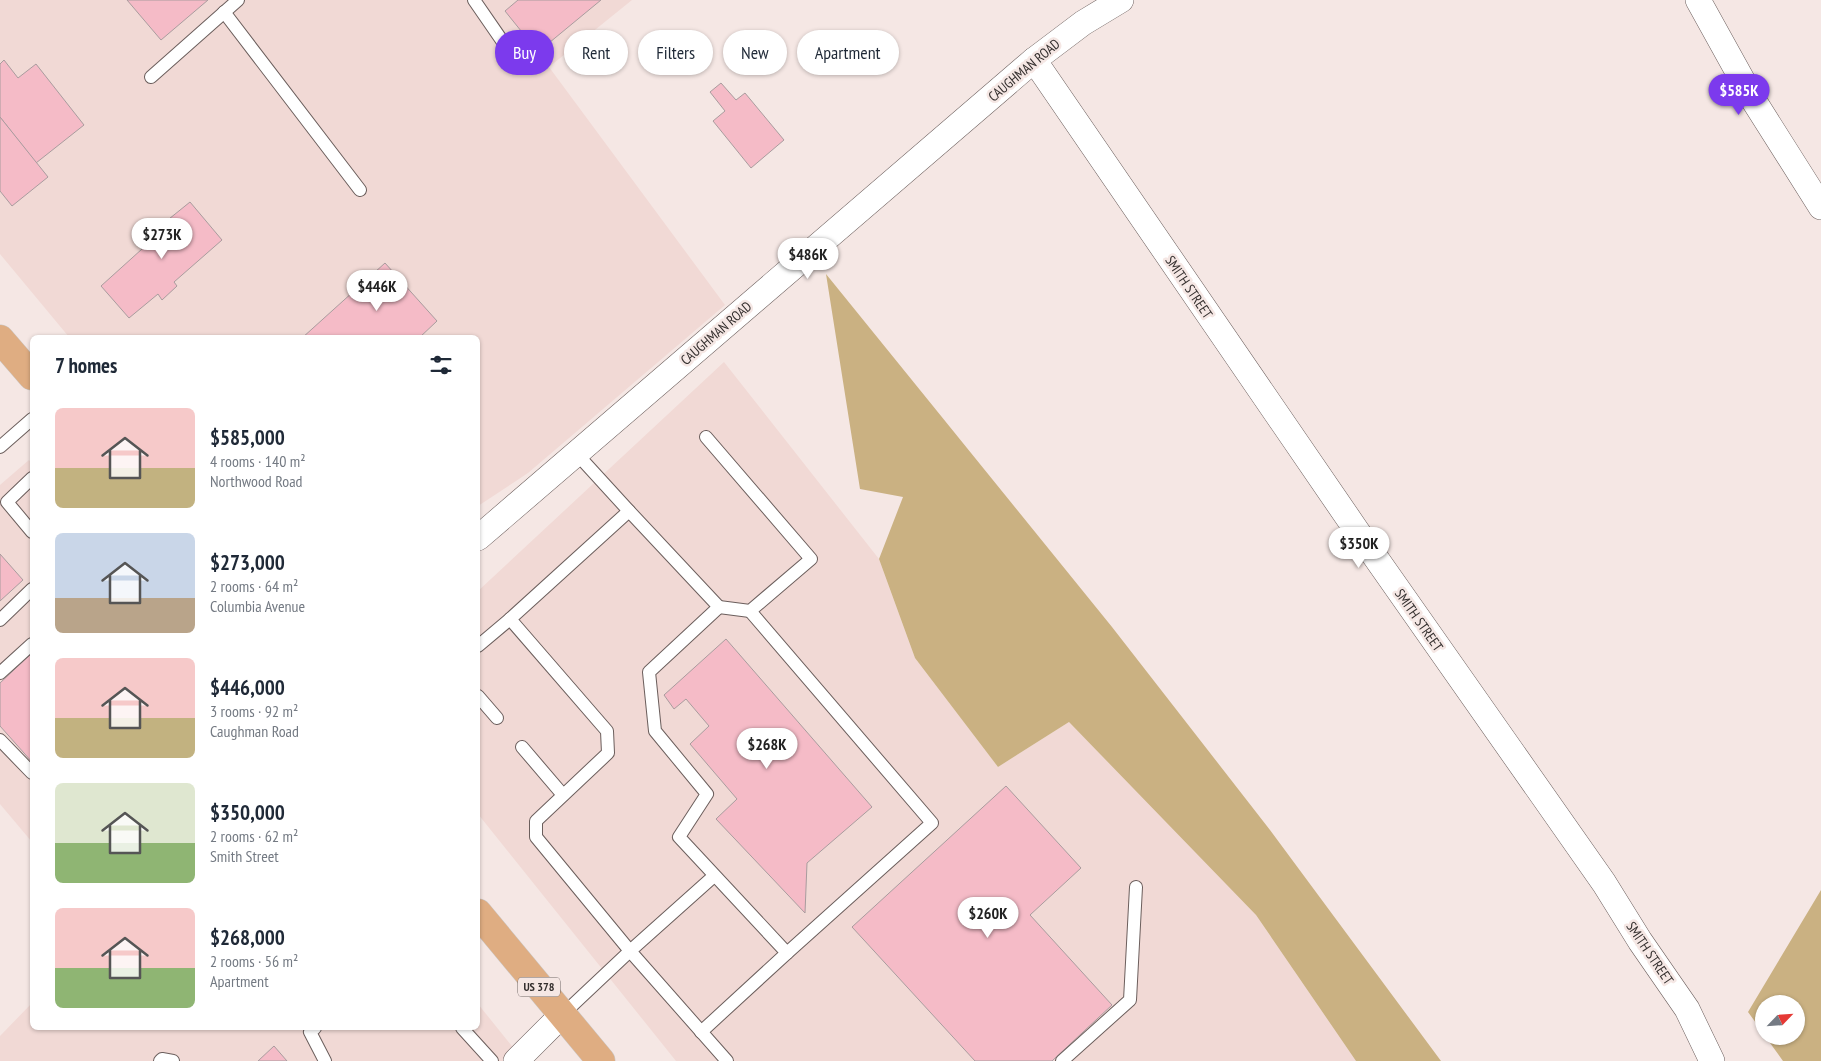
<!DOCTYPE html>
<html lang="en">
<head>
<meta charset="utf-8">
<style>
  body { margin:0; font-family:"PT Sans Narrow",sans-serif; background:#f2f2f3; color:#1f2937; height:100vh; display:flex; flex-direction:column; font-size:19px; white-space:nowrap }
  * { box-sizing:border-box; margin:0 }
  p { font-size:16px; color:#747a83 }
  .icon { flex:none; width:28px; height:28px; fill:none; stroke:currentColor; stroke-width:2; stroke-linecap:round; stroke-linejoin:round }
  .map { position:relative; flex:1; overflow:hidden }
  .sheet { position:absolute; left:30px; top:335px; width:450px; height:695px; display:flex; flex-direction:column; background:#fff; border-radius:8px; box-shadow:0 1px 4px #0004 }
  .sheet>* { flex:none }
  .hud { position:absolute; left:495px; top:30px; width:475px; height:45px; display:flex; gap:10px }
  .needle { width:32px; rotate:65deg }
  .controls { position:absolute; left:1755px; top:995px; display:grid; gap:10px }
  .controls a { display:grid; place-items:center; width:50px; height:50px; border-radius:50%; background:#fff; box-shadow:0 1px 4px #0004; font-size:25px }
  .price { position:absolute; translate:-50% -42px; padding:0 11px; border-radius:18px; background:#fff; color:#222; font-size:16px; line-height:32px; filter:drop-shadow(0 1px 2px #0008) }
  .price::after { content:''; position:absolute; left:50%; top:30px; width:15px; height:11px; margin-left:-8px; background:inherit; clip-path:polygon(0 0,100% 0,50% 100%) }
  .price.current { background:#7c3aed; color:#fff }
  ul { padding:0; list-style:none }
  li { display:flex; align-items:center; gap:15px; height:125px; padding:0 25px }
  li span { display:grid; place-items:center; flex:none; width:140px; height:100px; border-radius:8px; color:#555 }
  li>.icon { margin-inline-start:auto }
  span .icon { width:60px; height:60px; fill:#fffc; stroke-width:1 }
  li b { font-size:21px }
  h2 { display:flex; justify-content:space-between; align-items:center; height:60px; padding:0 25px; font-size:21px }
  .chip { padding:0 18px; border-radius:22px; background:#fff; box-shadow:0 1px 4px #0004; font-size:18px; line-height:45px }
  .chip.current { background:#7c3aed; color:#fff }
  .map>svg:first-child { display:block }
  .built { fill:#f1d9d5 }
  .forest { fill:#cab182 }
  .building { fill:#f5bbc7; stroke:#a99c9e }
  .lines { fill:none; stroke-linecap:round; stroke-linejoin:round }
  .lane-casing { stroke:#6b5e5c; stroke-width:14 }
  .street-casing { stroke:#6b5e5c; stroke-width:26 }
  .primary-casing { stroke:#cac9c9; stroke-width:29 }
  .lane { stroke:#fff; stroke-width:12 }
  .street { stroke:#fff; stroke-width:25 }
  .primary { stroke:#dfad82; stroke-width:28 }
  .labels { text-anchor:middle; stroke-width:5; stroke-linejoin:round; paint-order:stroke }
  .shield { fill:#f5e7e4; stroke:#6e6665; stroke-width:1 }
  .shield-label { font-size:12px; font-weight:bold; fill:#342f2e }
  .street-label { font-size:14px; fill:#342f2e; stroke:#f5e7e4 }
</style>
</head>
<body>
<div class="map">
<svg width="1821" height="1061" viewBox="0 0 1821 1061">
  <rect width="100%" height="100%" fill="#f5e7e4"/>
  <!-- built -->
  <g class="built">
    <path d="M0 0H632L549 67 725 305 528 473 478 506V338L69 337 0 254Z"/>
    <path d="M724 362 879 559 915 658 998 767 1069 722 1256 915 1356 1061H676L478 814V591Z"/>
    <path d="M29 460 32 464V842L0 804V485Z"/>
    <path d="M32 1003V1028H478V1004L524 1061H0V1036Z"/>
  </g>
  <!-- forest -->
  <g class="forest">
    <path d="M826 274 1112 627 1270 830 1441 1061H1356L1256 915 1069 722 998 767 915 658 879 559 903 497 860 489Z"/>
    <path d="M1821 890V1061H1783L1765 1036H1796V1004H1764V1034L1748 1012Z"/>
  </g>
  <!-- building -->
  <g class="building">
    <path d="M127 0H208L161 40Z"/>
    <path d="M518 0H601L538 52 505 11Z"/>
    <path d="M4 60 18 78 36 64 84 125 36 163 0 117V64Z"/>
    <path d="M721 83 736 100 745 93 784 140 751 168 713 121 725 111 710 92Z"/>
    <path d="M0 117 48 177 12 206 0 191Z"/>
    <path d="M190 202 222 240 174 282 177 286 162 300 158 294 129 318 101 286 142 249 138 244Z"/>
    <path d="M385 263 437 321 419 338H302Z"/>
    <path d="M0 554 23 580 0 601Z"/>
    <path d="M726 639 872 807 807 863 805 913 716 819 737 799 690 744 709 726 686 699 674 709 664 695Z"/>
    <path d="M32 653V762L0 726V683Z"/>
    <path d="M1006 786 1081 868 1030 915 1112 1005 1052 1061H975L852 927Z"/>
    <path d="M274 1046 287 1061H258Z"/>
  </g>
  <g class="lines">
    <!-- lane casing -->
    <g class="lane-casing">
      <g id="lane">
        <path d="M474 0 514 58"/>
        <path d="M224 12 360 190"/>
        <path d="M151 77 238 0"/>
        <path d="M706 437 811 559 750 611 719 607"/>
        <path d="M0 447 32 419"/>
        <path d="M576 453 629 511"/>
        <path d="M32 478 7 502 32 532"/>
        <path d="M750 611 932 823 787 953"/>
        <path d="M0 620 32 589"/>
        <path d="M478 646 510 619"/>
        <path d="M0 673 32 644"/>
        <path d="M478 696 497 718"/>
        <path d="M0 740 32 773"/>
        <path d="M522 747 563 795"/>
        <path d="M714 876 630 951 727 1061"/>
        <path d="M562 1015 630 951 536 837V821L608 753 607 731 510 619 629 511 719 607 649 672 655 731 707 794 679 837 787 953 701 1032"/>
        <path d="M315 1028 310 1032 325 1061"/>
        <path d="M462 1028 492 1061"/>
        <path d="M160 1061 162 1059 173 1061"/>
        <path d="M1062 1061 1130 1000 1136 887"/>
      </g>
    </g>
    <!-- street casing -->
    <g class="street-casing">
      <g id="street">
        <path d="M1698 0 1754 101 1821 207"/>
        <path d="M1034 60 1357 531 1604 883 1640 941 1687 1009 1712 1061"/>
        <path d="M478 538 1034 60 1083 23 1121 0"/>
        <path d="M516 1061 562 1015"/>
      </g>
    </g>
    <!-- primary casing -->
    <g class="primary-casing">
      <g id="primary">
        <path d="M0 339 32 376"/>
        <path d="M478 913 601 1061"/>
      </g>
    </g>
    <!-- lane -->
    <use href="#lane" class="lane"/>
    <!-- street -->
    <use href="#street" class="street"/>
    <!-- primary -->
    <use href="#primary" class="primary"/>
  </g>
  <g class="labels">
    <!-- shield labels -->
    <rect class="shield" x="518" y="977.5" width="42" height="19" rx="4"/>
    <g class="shield-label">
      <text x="539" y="991">US 378</text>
    </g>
    <!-- street labels -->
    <g class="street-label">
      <text transform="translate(1024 70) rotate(-40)" y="5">CAUGHMAN ROAD</text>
      <text transform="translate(1189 287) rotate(56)" y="5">SMITH STREET</text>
      <text transform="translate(716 333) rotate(-41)" y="5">CAUGHMAN ROAD</text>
      <text transform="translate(1419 620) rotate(55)" y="5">SMITH STREET</text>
      <text transform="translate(1650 953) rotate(56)" y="5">SMITH STREET</text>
    </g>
  </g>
</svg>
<div class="controls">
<a><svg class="needle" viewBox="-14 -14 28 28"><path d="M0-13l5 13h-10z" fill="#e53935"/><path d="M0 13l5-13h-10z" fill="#747a83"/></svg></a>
</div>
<b class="price current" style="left:1739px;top:116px">$585K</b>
<b class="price" style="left:162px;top:260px">$273K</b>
<b class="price" style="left:808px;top:280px">$486K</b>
<b class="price" style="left:377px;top:312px">$446K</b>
<b class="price" style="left:1359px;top:569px">$350K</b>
<b class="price" style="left:767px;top:770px">$268K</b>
<b class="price" style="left:988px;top:939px">$260K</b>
<div class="hud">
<a class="chip current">Buy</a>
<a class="chip">Rent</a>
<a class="chip">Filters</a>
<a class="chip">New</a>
<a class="chip">Apartment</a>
</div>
<section class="sheet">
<h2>7 homes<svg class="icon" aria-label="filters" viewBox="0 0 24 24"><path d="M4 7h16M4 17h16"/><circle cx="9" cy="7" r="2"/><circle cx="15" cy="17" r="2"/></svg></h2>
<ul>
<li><span style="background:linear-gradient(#f6c9c9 60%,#c2b280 0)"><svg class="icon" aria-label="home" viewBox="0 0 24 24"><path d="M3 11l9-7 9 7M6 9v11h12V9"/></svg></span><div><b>$585,000</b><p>4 rooms · 140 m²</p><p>Northwood Road</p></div></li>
<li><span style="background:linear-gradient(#c9d6e8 65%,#b9a48a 0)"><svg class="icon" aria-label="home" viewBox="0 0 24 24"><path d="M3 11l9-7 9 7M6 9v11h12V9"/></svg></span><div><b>$273,000</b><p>2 rooms · 64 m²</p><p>Columbia Avenue</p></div></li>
<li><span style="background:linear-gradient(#f6c9c9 60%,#c2b280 0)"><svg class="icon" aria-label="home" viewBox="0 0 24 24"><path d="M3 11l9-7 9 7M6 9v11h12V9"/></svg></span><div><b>$446,000</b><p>3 rooms · 92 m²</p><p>Caughman Road</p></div></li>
<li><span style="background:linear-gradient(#dfe7d0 60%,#8fb573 0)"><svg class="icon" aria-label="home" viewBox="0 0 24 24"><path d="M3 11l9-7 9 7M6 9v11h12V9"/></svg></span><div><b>$350,000</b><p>2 rooms · 62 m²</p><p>Smith Street</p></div></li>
<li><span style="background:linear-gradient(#f6c9c9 60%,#8fb573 0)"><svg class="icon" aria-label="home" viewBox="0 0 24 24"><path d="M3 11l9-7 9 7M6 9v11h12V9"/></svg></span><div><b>$268,000</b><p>2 rooms · 56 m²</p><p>Apartment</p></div></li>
</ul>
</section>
</div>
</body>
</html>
